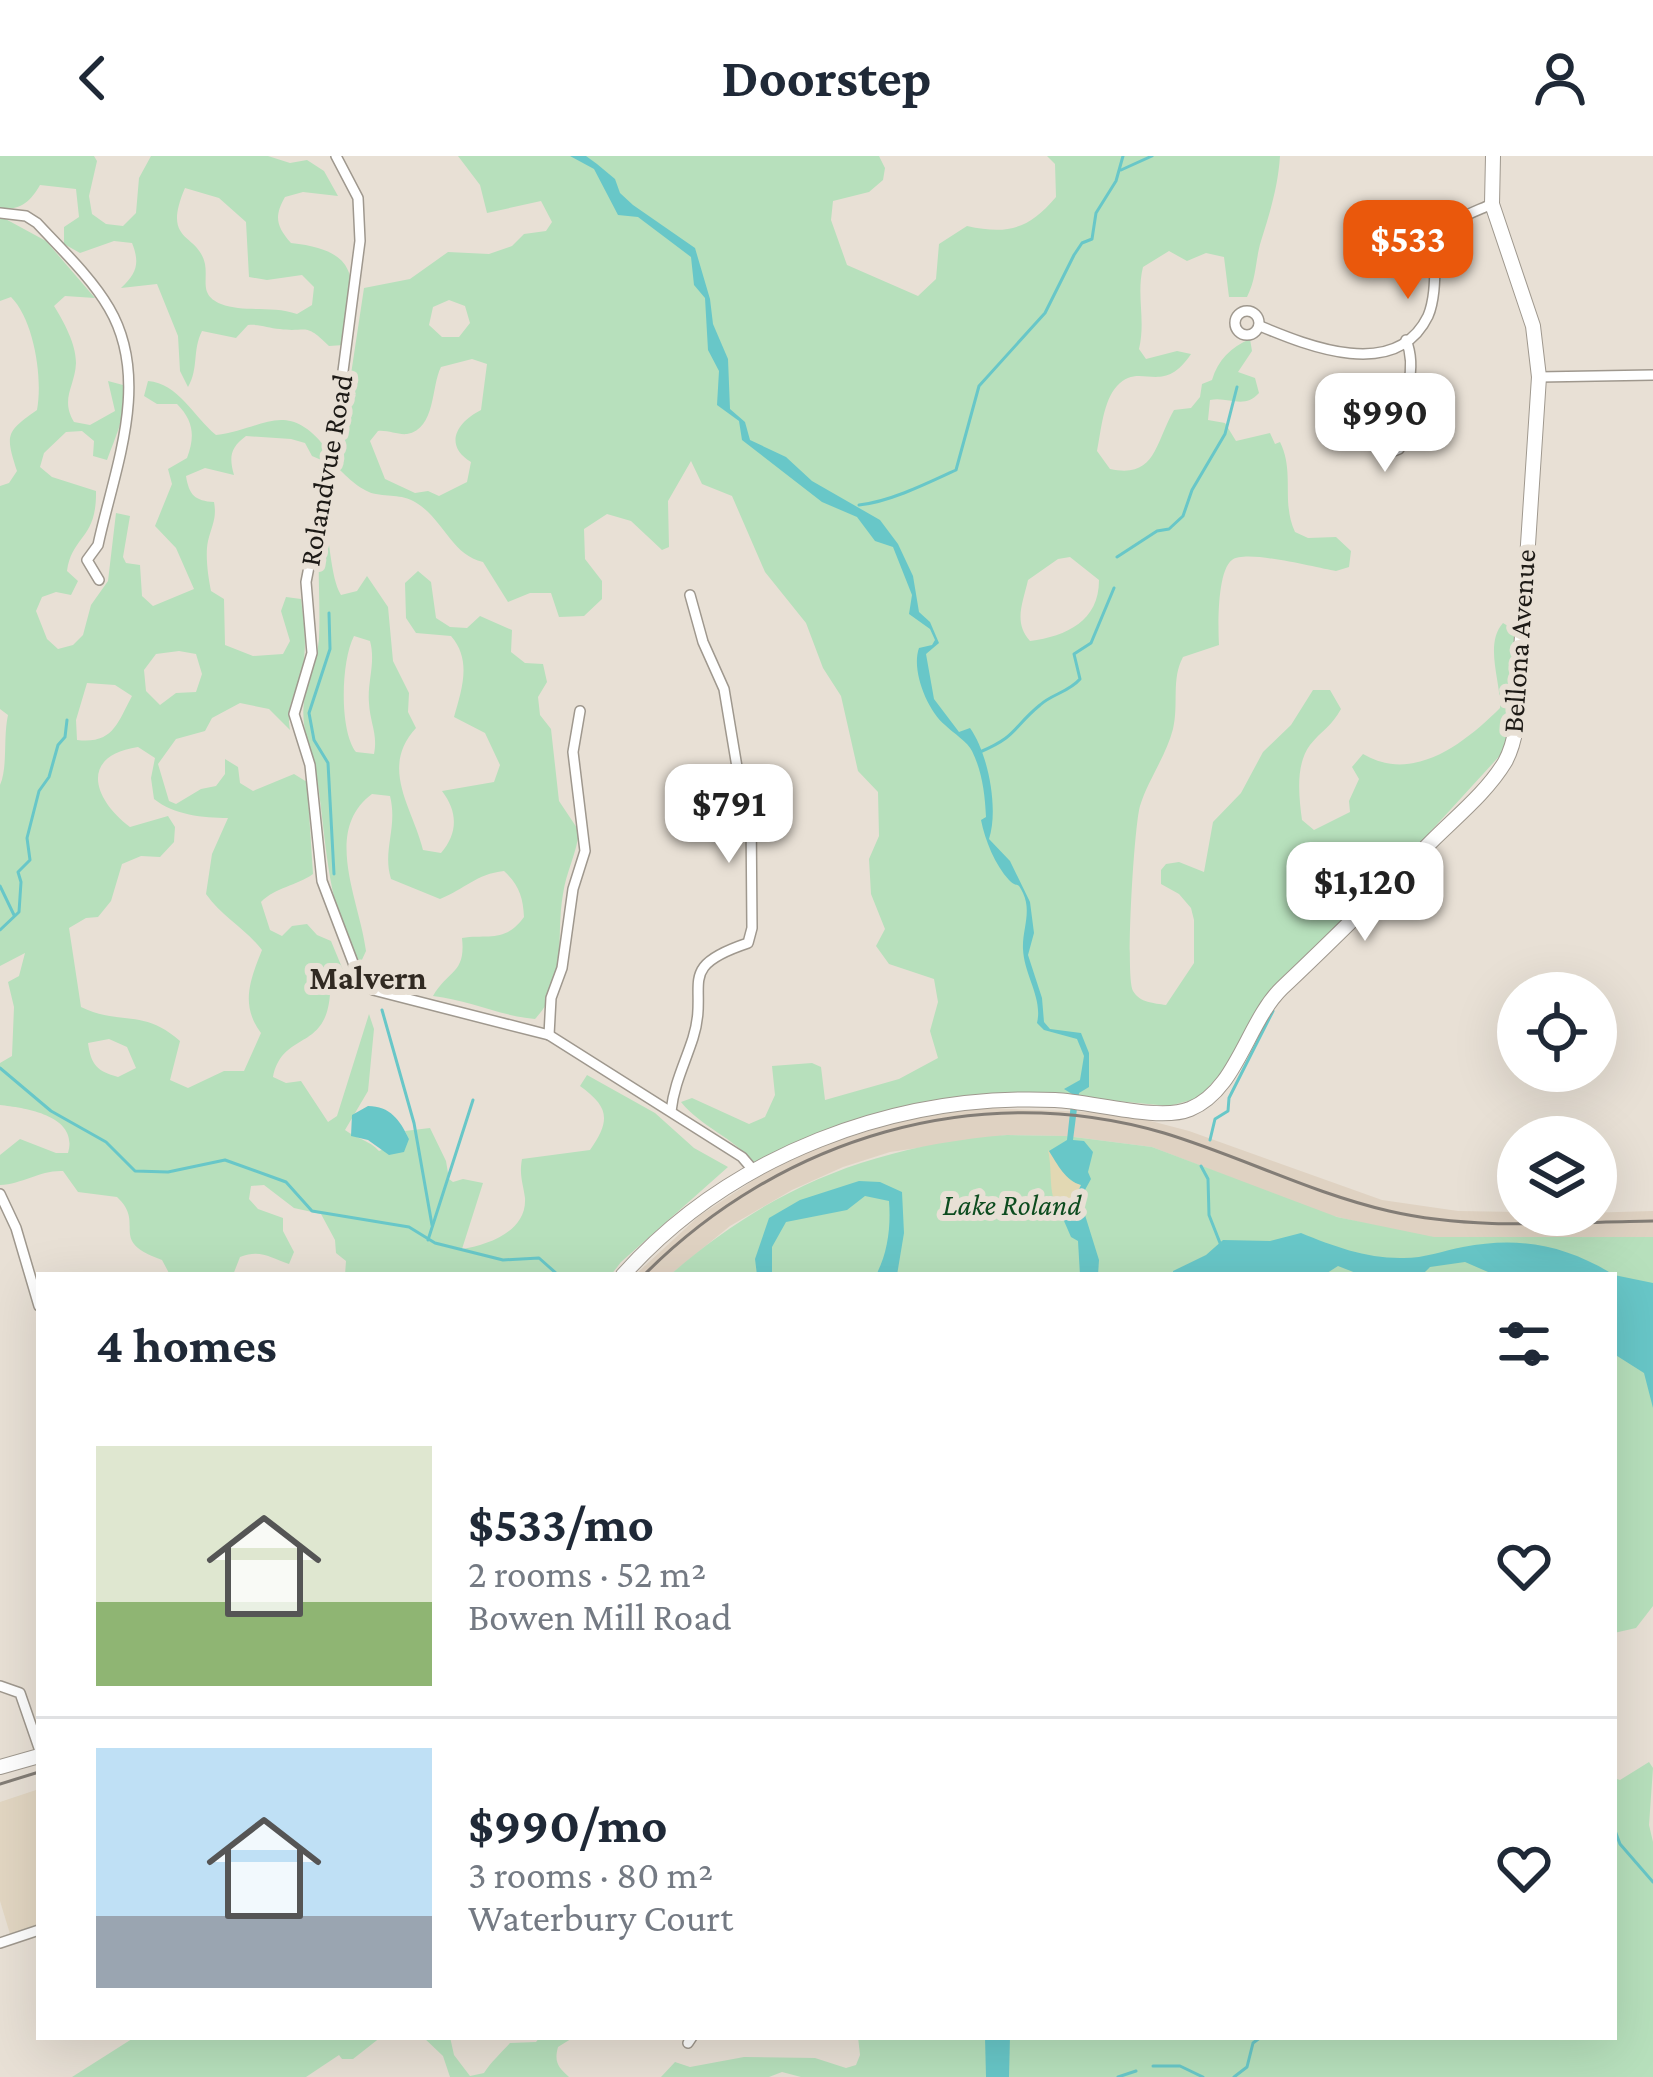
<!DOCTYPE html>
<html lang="en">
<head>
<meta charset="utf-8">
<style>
  body { margin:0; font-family:"Crimson Pro",serif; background:#f6f6f7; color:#1f2937; height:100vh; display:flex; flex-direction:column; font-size:45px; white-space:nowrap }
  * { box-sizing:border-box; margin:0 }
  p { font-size:39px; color:#747a83 }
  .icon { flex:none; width:66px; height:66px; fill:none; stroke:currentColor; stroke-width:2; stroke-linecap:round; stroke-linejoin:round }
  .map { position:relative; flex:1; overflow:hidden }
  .side { position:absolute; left:36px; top:1116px; width:1581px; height:768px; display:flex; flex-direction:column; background:#fff; border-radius:0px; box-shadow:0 12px 48px #0002 }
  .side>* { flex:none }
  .buttons { position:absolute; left:1497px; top:816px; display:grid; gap:24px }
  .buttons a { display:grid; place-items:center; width:120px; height:120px; border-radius:50%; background:#fff; box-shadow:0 12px 48px #0002; font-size:60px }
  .price { position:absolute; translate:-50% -102px; padding:0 27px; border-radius:24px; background:#fff; color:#222; font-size:39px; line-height:78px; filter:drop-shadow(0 3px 6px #0008) }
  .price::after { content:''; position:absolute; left:50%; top:72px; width:36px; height:27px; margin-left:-18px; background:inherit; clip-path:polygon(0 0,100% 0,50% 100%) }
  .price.active { background:#ea580c; color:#fff }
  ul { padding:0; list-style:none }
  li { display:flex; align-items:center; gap:36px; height:300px; padding:0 60px }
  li+li { border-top:3px solid #e0e1e3 }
  li span { display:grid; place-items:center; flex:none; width:336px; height:240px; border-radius:0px; color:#555 }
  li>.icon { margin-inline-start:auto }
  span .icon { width:144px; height:144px; fill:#fffc; stroke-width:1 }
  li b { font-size:51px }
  h2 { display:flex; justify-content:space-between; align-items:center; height:144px; padding:0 60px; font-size:51px }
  header { display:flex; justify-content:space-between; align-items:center; height:156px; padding:0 60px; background:#fff; font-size:54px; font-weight:700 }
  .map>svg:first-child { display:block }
  .commercial { fill:#e2d6c2 }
  .built { fill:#dfd2c2 }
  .green { fill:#b7e0bc; fill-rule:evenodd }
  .sand { fill:#e2d8b3 }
  .water { fill:#68c7c8 }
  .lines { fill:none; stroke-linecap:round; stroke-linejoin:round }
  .stream { stroke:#68c7c8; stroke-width:3 }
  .street-casing { stroke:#9f988e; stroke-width:12 }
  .secondary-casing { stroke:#9f988e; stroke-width:16 }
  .street { stroke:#fff; stroke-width:9 }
  .secondary { stroke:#fff; stroke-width:14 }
  .tram { stroke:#837d76; stroke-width:3 }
  .labels { text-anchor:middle; stroke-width:12; stroke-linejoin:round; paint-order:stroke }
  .street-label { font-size:30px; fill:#1d1a16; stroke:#e8e0d5 }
  .park-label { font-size:30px; font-style:italic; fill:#0d4c1f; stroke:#e8e0d5 }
  .neighbourhood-label { font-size:33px; font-weight:bold; fill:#312a22; stroke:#e8e0d5 }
</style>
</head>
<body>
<header><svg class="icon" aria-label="back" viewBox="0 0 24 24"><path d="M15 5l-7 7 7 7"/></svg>Doorstep<svg class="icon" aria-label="person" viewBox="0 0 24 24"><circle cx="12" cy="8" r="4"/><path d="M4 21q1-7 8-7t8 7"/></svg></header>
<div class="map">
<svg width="1653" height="1921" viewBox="0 0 1653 1921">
  <rect width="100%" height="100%" fill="#e8e0d5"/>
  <!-- commercial -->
  <path class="commercial" d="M39 1633V1768L10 1778 0 1745V1646Z"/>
  <!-- built -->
  <path class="built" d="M980 952 1120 957 1189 975 1382 1044 1458 1055 1518 1056V1059L1653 1055V1082L1496 1086 1418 1080 1325 1058 1152 991 1066 980 1007 979 890 996 843 1011 792 1034 730 1070 670 1119H635L699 1060 763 1018 819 991 899 965Z"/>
  <!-- green -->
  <g class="green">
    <path d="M0 0H94L97 5 89 40 92 58 106 68 123 70 136 57 139 22 151 0H268L290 7 307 4 324 15 338 40 303 36 285 41C274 60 276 70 291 87 365 95 355 127 344 189L329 190C304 165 307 177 280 173 268 172 261 168 248 169L236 182 202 175C192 195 199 212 188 231L180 215 178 180 157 128 121 132C137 117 140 107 132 87L114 85 80 97 64 88V71L79 61 76 33 40 29C30 46 21 54 0 53ZM185 32 219 42 246 66 249 121 267 124 302 119 314 131 312 149 297 158C272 149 244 157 221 148 199 139 208 125 205 108 198 76 161 88 185 32Z"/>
    <path d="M458 0H879L885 12 883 24 869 36 833 45 831 64 847 109 918 140 936 123 939 88 967 70C1008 79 1029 73 1056 41L1055 8 1047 0H1280C1278 31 1270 56 1261 85 1255 105 1257 121 1247 141H1229L1224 101 1206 97 1187 105 1169 95 1143 111C1136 139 1146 164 1139 193L1146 203 1177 195 1191 198C1162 242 1140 204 1117 230 1103 245 1101 276 1097 295L1110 313C1156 323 1155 287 1174 254L1191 252 1200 241 1202 228 1212 224C1218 204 1231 191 1250 183L1252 195 1238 216 1255 222 1259 237C1244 254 1228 240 1210 244L1208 264 1225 267 1236 285 1270 277 1275 288 1280 286C1295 316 1281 346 1295 376L1308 382 1336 381 1351 395 1349 411 1336 415C1316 412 1247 393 1232 404 1217 415 1218 471 1219 489L1183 501C1171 523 1179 548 1173 573 1166 600 1148 624 1140 650 1134 671 1125 822 1133 835 1140 847 1154 847 1166 849L1194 807V764L1191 752 1179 738 1161 728V714L1166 708 1179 706 1204 716 1213 666 1241 637 1263 596 1291 569 1313 534H1330L1341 553C1332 570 1321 575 1310 589 1295 609 1299 641 1302 664L1314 674 1350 656 1349 645 1359 623 1352 611 1363 598C1413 628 1465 587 1500 552 1501 525 1484 488 1503 467L1516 475 1513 556 1505 594 1387 723 1271 833 1222 916 1199 942 1169 950 1032 937 935 944 872 959 796 986 754 1008C734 981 702 972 681 946L692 942 749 968 765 961 775 939 772 910 812 907 821 911 825 944 899 923 938 902 930 875 938 846 934 823 889 808 876 790 885 773 871 738 869 703 879 680 878 636 858 615 841 540 823 512 806 467 765 416 732 340 702 328 691 305 668 345 669 391 662 394 631 365 607 358 584 373 585 403 602 425V443L584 460 559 461 551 437H530L508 446 483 406C453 399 445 368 421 350 406 338 393 341 376 338 362 336 347 321 337 311L364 132 410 123 448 96 489 98 512 90 524 78 546 75 552 66 541 45 487 57 480 29ZM449 144 465 150 470 167 459 181H442L429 169 433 151ZM472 203 487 208 481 254C457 266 443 289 471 306L467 326 439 340 428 335 415 337 385 323 370 285 378 275C388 274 398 279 407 278 436 273 431 230 441 211ZM1070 401 1099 424C1099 465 1067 480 1030 485 1013 466 1023 447 1028 424L1058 403Z"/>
    <path d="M0 60 46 85 95 142 65 140 54 150C64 166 76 188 76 207 75 231 60 242 74 266L90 269 115 255 108 225 123 229C127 258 117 277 107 304L93 300 94 285 82 275 66 276 44 297 40 311 52 321 96 335C97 384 72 379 67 415L78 425 71 439 56 436 42 441 36 455 47 483 58 493 73 489 83 479 91 449 108 425 116 357 130 360 123 401 126 407 140 409 142 440 153 450 194 433 176 392 155 370 172 328 168 313 187 302C195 281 194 265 177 248H157L144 240 148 225C178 227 194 261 216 279 262 274 286 242 325 291L326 306 312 300 305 287 291 283 246 280C230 292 229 301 234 319L205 312 186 320C189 339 195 345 214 346 217 362 212 369 208 385 205 399 208 420 211 435L224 443 225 489 253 500 283 498 290 485 281 455 286 441 301 443C304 467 307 486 303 510 299 537 285 544 290 574L269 553 240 547 212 562 205 575 176 583 158 608 169 645 176 648 201 633 216 630 225 618V603L238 611 240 627 253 635 294 618 307 626 313 718C296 730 276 731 261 746L270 774 282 780 292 770 307 768 317 779 331 785 343 814 340 832 330 838C326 896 283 874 273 921L286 927 301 925 328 966 337 960 369 858 374 873 368 935 345 974C357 983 369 984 379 995L409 983 405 975 430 972 446 1005 449 1023 453 1026 463 1023 483 1027 462 1093C487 1089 527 1076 525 1042 523 1027 519 1019 522 1003L590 994C611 964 609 951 580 930L587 919 655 957 694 992 728 1011 621 1106 611 1119H345L346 1105 336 1097 335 1084 321 1058 294 1052 264 1029 251 1030 249 1043 258 1053 283 1062V1075L294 1096 289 1108C270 1102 261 1093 240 1101L233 1119H170L162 1104C106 1084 147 1069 117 1041L78 1036 63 1015C40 1014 23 1028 0 1029V999L20 983 56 997H68C79 960 27 952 0 949V907L12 900 14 851 8 826 19 820 25 797 0 810V629C8 611 3 581 8 559L0 553V330L9 327 17 315C5 278 6 276 37 254 43 222 34 164 11 141L0 145ZM179 495 196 498 202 518 196 536 176 537 160 549 146 535 144 514 156 498ZM87 527 115 529 132 540C117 568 113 588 77 584L76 564ZM138 591 155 602 151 622 154 643C174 659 203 662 228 662L212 698 206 738C222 761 245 772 262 794 250 824 240 849 261 877L244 915H224L188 932 170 924 180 885C143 852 120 870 81 851L69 772 86 762 98 761 111 745 122 708 141 700 160 701 174 686 175 671 168 660 130 671C93 643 79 600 138 591ZM109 883 127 891 136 912 118 921C97 915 91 909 88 887Z"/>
    <path d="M323 354C330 379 330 421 341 439L357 435 367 420 388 451 393 505 409 537 408 556 416 572C379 612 413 652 423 694L441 697C458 677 458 656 442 635L494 626 500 609 485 577 454 561C462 533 472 504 451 480L416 477 406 462 405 427 418 415 431 426 436 462 450 471 467 472 480 460 512 474 511 496 525 507 543 508 547 526 538 541 540 559 551 573 559 645 579 675C577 697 566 716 563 738 555 782 569 828 535 863 500 860 469 844 433 840 448 814 466 818 462 782 490 778 505 787 524 761 523 741 519 729 504 715 476 718 465 733 440 743L391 723C382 694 398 672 390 640L372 638C322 675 360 745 366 795L360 808C327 752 327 691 318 629 314 602 300 574 304 546 307 525 317 506 319 483 321 439 315 397 323 354ZM354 480 370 485C376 507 367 526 369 547 370 567 378 578 374 598L356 596C339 574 341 505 354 480Z"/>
    <path d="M1007 979 1066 980 1152 991 1337 1061 1434 1081H1653V1450L1636 1472 1614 1477V1119H670C772 1030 873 990 1007 979Z"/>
    <path d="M1649 1606 1653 1612 1649 1669 1653 1686V1921H801L782 1916 769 1921H661L675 1906 690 1911 744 1901 815 1902 846 1912 856 1909 860 1899 858 1881H1614V1622L1620 1624Z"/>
    <path d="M135 1881H381L353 1903H342L339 1899 306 1921H72Z"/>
    <path d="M423 1881H450L454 1899 470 1920 484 1917C491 1906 501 1897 510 1887L536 1886 540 1881H574L558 1891C554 1906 558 1911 569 1921H450L443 1900Z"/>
  </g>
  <!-- sand -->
  <path class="sand" d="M1048 994 1070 1024 1081 1029 1070 1048 1067 1061C1045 1046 1054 1021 1048 994Z"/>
  <!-- water -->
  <g class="water">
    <path d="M570 0H586L597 8 615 23 620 37 633 49 695 92 710 143 713 168 728 203 730 253 745 266 750 284 786 301 812 325 880 364 898 388 913 420 919 456 930 466 939 487 926 498 934 543 959 576 970 572C988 597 999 653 989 683L1010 705 1030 746 1034 777 1028 799 1042 842 1044 866 1050 873 1081 877 1089 897V931L1079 937 1073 984 1084 985 1093 996 1088 1016 1091 1023 1080 1043 1099 1104 1098 1119H1080L1078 1085 1071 1081 1061 1058 1068 1059 1081 1029C1066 1025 1057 1008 1049 995L1067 984 1072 938 1064 933 1080 924 1084 900 1077 883 1044 874 1037 867C1043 842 1024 819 1023 793 1022 774 1032 756 1023 737 1016 723 1019 734 1009 724 995 709 985 684 981 664L986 661C985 638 982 615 972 595 968 586 953 577 945 569 927 554 911 514 919 492L932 489 935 484 930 473 909 458 912 439 893 391 875 385 857 361 822 346 742 284 739 265 717 249 719 215 708 194 705 142 694 129 691 101 638 61 618 59 594 13Z"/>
    <path d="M368 950C390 950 400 964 409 983L404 996 389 999 368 984 351 980 352 959Z"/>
    <path d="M859 1025 880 1026 902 1036 904 1077 897 1119H876C888 1097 891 1070 889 1045L865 1040 847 1054 786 1066 772 1091V1119H757L755 1103 769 1062 800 1044Z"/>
    <path d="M1301 1077C1333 1090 1365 1102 1400 1102 1422 1103 1442 1095 1463 1091 1519 1080 1566 1089 1614 1119H1495L1465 1106 1430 1111 1425 1116 1428 1119H1361L1338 1110 1324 1119H1173V1115L1206 1099 1223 1084 1270 1085Z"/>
    <path d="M1614 1119 1653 1127V1252L1644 1217 1614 1198Z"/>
    <path d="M985 1881H1010L1009 1921H986Z"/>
  </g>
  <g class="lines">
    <!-- stream -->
    <g class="stream">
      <path d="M1121 14 1152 0"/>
      <path d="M859 349C889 346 926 328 956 314L979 230 1045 157 1074 99 1082 87 1092 83 1096 57 1116 25 1123 0"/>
      <path d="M1117 401 1157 375 1169 373 1183 360 1192 334 1225 278 1237 231"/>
      <path d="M329 457 330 493 309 557 314 584 328 607 334 718"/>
      <path d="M980 596C1018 580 1012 572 1040 549 1052 538 1069 536 1080 523L1074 498 1091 487 1114 432"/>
      <path d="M0 730 14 759"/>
      <path d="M0 774 19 756 21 726 18 716 30 704 27 682 39 635 49 621 58 589 65 581 67 564"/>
      <path d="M382 854 414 967 432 1069"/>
      <path d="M0 912 51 955 106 986 135 1015 168 1016 225 1004 286 1026 312 1055 409 1071 435 1087 503 1104 539 1102 557 1118 587 1119"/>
      <path d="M1210 984 1215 963 1228 955 1229 942 1273 855"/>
      <path d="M1201 1010 1208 1023 1209 1059 1220 1087"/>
      <path d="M428 1084 473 944"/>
      <path d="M1614 1672 1620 1688 1653 1726"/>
      <path d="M1153 1910H1180L1203 1921"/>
      <path d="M1118 1921 1136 1915"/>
      <path d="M1234 1921 1247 1911 1253 1887 1261 1881"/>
    </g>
    <!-- street casing -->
    <g class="street-casing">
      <g id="street">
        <path d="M336 0 358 42 360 85 334 284 306 426 312 497 294 558 310 609 322 725 357 817 373 834 549 879 742 1001 754 1015"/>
        <path d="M0 57 26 60 37 67C61 93 91 121 109 152 152 225 114 314 98 389L87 404 99 424"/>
        <circle cx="1247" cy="167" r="12"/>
        <path d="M1260 170C1308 190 1396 226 1428 160 1437 139 1434 108 1436 86 1449 63 1470 58 1492 48"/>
        <path d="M1539 221 1653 219"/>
        <path d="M1392 271 1400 275 1403 285 1399 293 1389 297 1380 292 1378 282 1382 274 1392 271C1405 243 1418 214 1406 184"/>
        <path d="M549 879 551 842 562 812 573 733 585 695 573 596 580 555"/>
        <path d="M671 955C674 928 685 907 693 882 710 828 673 812 748 787L752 772 751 656 737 611 724 533 703 486 690 439"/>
        <path d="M0 1038 16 1072 39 1150"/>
        <path d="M0 1530 20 1537 39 1592"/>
        <path d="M0 1787 39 1774"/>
        <path d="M688 1887 692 1881"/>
      </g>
    </g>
    <!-- secondary casing -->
    <g class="secondary-casing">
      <g id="secondary">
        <path d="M623 1119C730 999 895 937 1055 944 1090 945 1159 966 1190 953 1237 934 1247 866 1282 832 1333 784 1382 735 1431 686 1456 661 1487 636 1505 606 1511 595 1514 584 1516 571L1539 221 1533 170 1492 48 1493 0"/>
        <path d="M0 1611 39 1600"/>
      </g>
    </g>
    <!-- street -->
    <use href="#street" class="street"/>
    <!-- secondary -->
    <use href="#secondary" class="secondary"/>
    <!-- tram -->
    <g class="tram">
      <path d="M644 1119C780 982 977 922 1164 977 1240 1000 1311 1037 1389 1055 1475 1075 1566 1066 1653 1065"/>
      <path d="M0 1628 39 1616"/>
    </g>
  </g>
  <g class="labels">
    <!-- street labels -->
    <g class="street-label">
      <text transform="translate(326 314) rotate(-80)" y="10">Rolandvue Road</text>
      <text transform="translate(1519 485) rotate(-86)" y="10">Bellona Avenue</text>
    </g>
    <!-- park labels -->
    <g class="park-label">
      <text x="1012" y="1059">Lake Roland</text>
    </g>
    <!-- neighbourhood labels -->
    <g class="neighbourhood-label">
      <text x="368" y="833">Malvern</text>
    </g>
  </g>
</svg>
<div class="buttons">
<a><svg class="icon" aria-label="locate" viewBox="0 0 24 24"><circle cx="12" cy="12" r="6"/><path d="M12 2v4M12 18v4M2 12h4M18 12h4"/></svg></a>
<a><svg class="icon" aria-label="layers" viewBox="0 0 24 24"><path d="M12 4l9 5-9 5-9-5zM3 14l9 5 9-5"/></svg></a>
</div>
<b class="price active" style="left:1408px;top:146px">$533</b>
<b class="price" style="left:1385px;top:319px">$990</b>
<b class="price" style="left:729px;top:710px">$791</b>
<b class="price" style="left:1365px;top:788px">$1,120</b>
<section class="side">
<h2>4 homes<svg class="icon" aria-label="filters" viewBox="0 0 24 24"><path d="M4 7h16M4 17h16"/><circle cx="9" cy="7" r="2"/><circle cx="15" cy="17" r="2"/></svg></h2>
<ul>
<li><span style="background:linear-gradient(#dfe7d0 65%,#8fb573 0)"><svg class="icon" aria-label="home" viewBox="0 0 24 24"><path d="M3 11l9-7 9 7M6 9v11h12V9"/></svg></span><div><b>$533/mo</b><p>2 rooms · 52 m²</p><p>Bowen Mill Road</p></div><svg class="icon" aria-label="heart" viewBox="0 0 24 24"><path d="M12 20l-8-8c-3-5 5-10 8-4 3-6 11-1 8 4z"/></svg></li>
<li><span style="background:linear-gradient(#bfe0f5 70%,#9aa5b1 0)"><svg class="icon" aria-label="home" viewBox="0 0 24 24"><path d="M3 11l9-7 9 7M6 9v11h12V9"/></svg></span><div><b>$990/mo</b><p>3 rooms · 80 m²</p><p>Waterbury Court</p></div><svg class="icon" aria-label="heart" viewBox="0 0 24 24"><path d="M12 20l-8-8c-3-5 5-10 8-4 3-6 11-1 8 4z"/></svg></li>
</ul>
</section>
</div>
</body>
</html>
